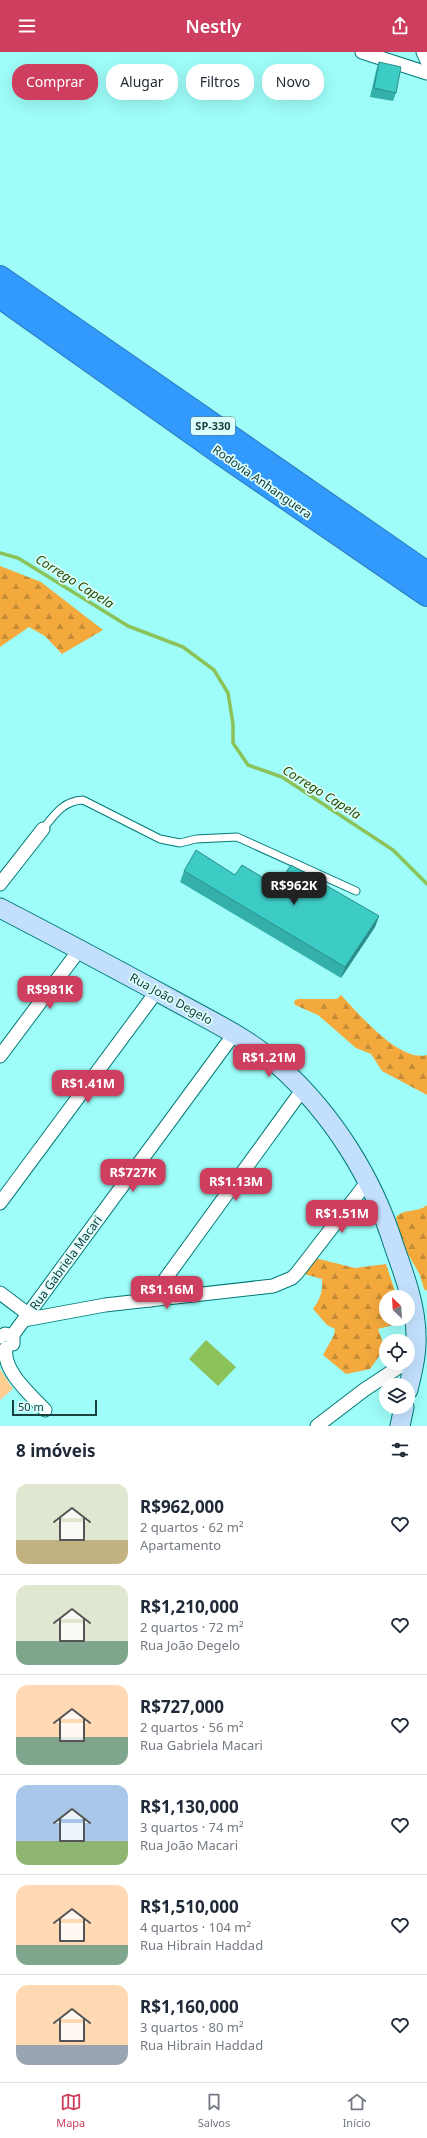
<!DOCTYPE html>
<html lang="pt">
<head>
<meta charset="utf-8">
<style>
  body { margin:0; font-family:"Noto Sans",sans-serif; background:#f6f6f7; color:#1f2937; height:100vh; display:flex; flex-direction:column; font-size:15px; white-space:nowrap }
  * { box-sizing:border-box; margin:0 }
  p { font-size:13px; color:#747a83 }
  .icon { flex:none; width:22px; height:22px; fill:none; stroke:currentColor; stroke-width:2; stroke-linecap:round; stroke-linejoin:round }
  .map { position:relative; height:1374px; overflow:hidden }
  .drawer { display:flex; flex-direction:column; background:#fff; flex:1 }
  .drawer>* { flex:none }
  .top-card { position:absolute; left:12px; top:12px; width:403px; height:36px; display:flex; gap:8px }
  .needle { width:26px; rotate:335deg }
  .controls { position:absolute; left:379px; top:1238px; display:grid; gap:8px }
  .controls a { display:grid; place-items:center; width:36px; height:36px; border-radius:50%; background:#fff; box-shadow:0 4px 16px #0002; font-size:20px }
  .scale { position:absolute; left:12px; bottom:10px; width:85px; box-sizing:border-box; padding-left:4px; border:2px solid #194140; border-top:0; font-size:11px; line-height:14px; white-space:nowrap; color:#194140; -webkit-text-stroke:3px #dcfffc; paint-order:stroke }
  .price { position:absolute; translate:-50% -34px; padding:0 9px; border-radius:8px; background:#ce3e5e; color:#fff; font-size:13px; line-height:26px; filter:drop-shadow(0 1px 2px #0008) }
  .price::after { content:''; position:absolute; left:50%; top:24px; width:12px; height:9px; margin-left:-6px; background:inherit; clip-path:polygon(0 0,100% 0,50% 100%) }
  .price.selected { background:#222; color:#fff }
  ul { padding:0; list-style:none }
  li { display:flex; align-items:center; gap:12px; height:100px; padding:0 16px }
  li+li { border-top:1px solid #e0e1e3 }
  li span { display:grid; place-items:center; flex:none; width:112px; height:80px; border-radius:12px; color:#555 }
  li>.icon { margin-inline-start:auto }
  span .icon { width:48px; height:48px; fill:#fffc; stroke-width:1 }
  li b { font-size:17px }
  h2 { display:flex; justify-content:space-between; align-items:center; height:48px; padding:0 16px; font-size:17px }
  .pill { padding:0 14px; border-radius:16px; background:#fff; box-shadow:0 4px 16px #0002; font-size:14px; line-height:36px }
  .pill.selected { background:#ce3e5e; color:#fff }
  header { display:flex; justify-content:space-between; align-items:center; height:52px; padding:0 16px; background:#ce3e5e; color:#fff; font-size:18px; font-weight:600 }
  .menu { display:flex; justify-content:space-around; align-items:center; height:56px; border-top:1px solid #e0e1e3; background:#fff; font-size:11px; color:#747a83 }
  .menu a { display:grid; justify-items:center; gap:2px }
  .menu .selected { color:#ce3e5e }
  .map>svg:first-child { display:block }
  .forest { fill:url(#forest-firs) }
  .green { fill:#fece93 }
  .water { fill:#8cc25a }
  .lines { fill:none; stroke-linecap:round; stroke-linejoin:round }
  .stream { stroke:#8cc25a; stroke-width:3.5 }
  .lane-casing { stroke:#017a77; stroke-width:9 }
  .street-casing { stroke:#017a77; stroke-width:15 }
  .secondary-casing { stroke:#017a77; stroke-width:21 }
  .highway-casing { stroke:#297abb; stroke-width:24 }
  .lane { stroke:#fff; stroke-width:7 }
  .street { stroke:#fff; stroke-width:13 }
  .secondary { stroke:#c2e0fe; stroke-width:19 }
  .highway { stroke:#3299fd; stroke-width:22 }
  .wall { fill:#34afaa }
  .shaded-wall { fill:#2b8e8b }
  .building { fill:#3dcbc6; stroke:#2b8e8b }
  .labels { text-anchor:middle; stroke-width:3.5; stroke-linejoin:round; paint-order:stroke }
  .shield { fill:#dcfffc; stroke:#547a78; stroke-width:1 }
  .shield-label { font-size:11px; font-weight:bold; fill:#194140 }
  .street-label { font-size:12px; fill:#194140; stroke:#dcfffc }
  .water-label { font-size:13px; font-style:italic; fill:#2d4e00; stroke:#dcfffc }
</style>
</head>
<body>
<header><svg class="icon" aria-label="menu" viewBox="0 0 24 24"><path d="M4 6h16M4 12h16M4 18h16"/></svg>Nestly<svg class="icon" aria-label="share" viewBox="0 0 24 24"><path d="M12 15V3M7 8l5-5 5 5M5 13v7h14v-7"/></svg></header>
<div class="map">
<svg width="427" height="1374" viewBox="0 0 427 1374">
  <defs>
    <pattern id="forest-firs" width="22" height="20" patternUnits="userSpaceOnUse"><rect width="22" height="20" fill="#f4a93d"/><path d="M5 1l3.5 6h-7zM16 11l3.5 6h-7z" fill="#c58b35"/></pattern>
  </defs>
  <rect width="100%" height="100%" fill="#9efdf8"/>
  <!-- forest -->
  <g class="forest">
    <path d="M0 514 41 530 103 578 62 602 45 584 29 575 0 595Z"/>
    <path d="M341 943C358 961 400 1011 427 1003V1043L382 1019 371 1002 356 996 318 963 295 953 294 949 298 947H337Z"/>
    <path d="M427 1153V1239L424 1237 420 1223 401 1190 396 1165C405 1156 418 1161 427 1153Z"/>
    <path d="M315 1206 355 1216 386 1212 397 1245H386V1267H401V1271L378 1277 385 1296 370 1317 346 1322 323 1303 334 1283 335 1277 327 1273 313 1257C320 1247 323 1240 322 1227L304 1222Z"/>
  </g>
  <!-- green -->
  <path class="green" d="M0 1317 13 1337 0 1348Z"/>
  <!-- water -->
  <path class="water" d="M206 1288 236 1315 218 1334 189 1307Z"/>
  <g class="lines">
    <!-- stream -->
    <path class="stream" d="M0 501 18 506 128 574 183 595 214 618 228 641 233 672V691L248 713 282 725 393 798 427 832"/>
    <!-- lane casing -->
    <g class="lane-casing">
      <path id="lane" d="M43 777C55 762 63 749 83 748L160 787 180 791 196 787 237 785 356 839"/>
    </g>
    <!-- street casing -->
    <g class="street-casing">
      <g id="street">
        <path d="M362 0 427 21"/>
        <path d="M423 0 427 9"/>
        <path d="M0 832 43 777"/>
        <path d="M0 1004 80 897"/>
        <path d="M0 1151 157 939"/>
        <path d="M0 1241 28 1262"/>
        <path d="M150 1248 303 1037"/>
        <path d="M24 1268 105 1253 273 1234 292 1226 297 1221 368 1129"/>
        <path d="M12 1284 234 982"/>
        <path d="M0 1285 5 1282 10 1283 13 1286V1292"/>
        <path d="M6 1296C2 1319 31 1343 45 1358"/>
        <path d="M317 1374 364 1338 405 1311"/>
      </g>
    </g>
    <!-- secondary casing -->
    <g class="secondary-casing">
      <g id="secondary">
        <path d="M0 856C58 886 116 917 173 948 209 968 248 986 278 1013 332 1061 373 1126 394 1194 404 1222 416 1254 416 1284 417 1302 412 1320 408 1338"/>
        <path d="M400 1374 404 1355"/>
      </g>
    </g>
    <!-- highway casing -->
    <g class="highway-casing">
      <g id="highway">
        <path d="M0 225 427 521"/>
        <path d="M0 245 223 403 427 543"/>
      </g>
    </g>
    <!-- lane -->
    <use href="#lane" class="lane"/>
    <!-- street -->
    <use href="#street" class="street"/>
    <!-- secondary -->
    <use href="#secondary" class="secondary"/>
    <!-- highway -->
    <use href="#highway" class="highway"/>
  </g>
  <!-- wall -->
  <g class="wall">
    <path d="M379 10 396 41 393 49 370 45 376 19Z"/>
    <path d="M184 819 277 834 379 864 375 875 341 926 180 830Z"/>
  </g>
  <!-- shaded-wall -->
  <path class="shaded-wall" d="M379 864 375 875 341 926 345 915Z"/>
  <!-- building -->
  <g class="building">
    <path d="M379 10 401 15 396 41 374 36Z"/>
    <path d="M196 798 235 823 242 813 277 834 291 813 379 864 345 915 184 819Z"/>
  </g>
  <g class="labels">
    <!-- shield labels -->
    <rect class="shield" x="191" y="365" width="44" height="18" rx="3"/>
    <g class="shield-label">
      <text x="213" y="378">SP-330</text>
    </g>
    <!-- street labels -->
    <g class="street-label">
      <text transform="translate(262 430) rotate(35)" y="4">Rodovia Anhanguera</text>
      <text transform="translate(171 947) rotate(29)" y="4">Rua João Degelo</text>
      <text transform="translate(66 1211) rotate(-54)" y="4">Rua Gabriela Macari</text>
    </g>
    <!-- water labels -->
    <g class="water-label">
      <text transform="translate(75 529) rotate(32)" y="5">Corrego Capela</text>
      <text transform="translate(322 740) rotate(32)" y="5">Corrego Capela</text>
    </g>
  </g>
</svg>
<div class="controls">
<a><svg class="needle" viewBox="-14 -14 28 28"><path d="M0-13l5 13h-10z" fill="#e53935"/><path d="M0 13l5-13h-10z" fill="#747a83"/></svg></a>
<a><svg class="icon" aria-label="locate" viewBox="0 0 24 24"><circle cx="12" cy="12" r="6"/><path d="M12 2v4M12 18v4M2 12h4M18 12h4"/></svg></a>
<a><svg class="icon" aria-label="layers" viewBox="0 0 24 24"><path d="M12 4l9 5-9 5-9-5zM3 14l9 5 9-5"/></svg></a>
</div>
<div class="scale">50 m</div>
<b class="price selected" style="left:294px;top:854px">R$962K</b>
<b class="price" style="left:50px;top:958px">R$981K</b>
<b class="price" style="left:269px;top:1026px">R$1.21M</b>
<b class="price" style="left:88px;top:1052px">R$1.41M</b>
<b class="price" style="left:133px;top:1141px">R$727K</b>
<b class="price" style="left:236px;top:1150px">R$1.13M</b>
<b class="price" style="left:342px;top:1182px">R$1.51M</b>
<b class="price" style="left:167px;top:1258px">R$1.16M</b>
<div class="top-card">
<a class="pill selected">Comprar</a>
<a class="pill">Alugar</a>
<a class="pill">Filtros</a>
<a class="pill">Novo</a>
</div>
</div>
<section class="drawer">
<h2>8 imóveis<svg class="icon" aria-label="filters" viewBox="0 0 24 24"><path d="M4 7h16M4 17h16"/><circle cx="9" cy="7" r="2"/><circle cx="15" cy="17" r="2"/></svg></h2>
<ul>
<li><span style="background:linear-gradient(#dfe7d0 70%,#c2b280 0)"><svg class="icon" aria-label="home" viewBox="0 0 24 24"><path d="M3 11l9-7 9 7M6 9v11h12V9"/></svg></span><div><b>R$962,000</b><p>2 quartos · 62 m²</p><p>Apartamento</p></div><svg class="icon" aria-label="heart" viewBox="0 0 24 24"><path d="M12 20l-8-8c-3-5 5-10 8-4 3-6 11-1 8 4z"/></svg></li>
<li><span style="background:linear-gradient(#dfe7d0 70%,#7fa58c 0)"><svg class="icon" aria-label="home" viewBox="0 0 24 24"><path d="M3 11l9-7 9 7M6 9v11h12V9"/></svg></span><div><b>R$1,210,000</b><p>2 quartos · 72 m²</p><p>Rua João Degelo</p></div><svg class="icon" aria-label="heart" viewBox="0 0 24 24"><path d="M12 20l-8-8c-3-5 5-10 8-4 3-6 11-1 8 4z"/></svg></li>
<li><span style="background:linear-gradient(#ffd9b3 65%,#7fa58c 0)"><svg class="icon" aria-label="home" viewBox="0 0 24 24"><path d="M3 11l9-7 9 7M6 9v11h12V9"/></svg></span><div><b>R$727,000</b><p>2 quartos · 56 m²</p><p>Rua Gabriela Macari</p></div><svg class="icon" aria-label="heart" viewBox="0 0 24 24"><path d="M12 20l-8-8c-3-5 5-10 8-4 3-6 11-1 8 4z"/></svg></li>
<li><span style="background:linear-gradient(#a9c7e8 70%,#8fb573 0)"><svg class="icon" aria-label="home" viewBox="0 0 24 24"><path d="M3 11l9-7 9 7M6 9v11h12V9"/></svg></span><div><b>R$1,130,000</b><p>3 quartos · 74 m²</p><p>Rua João Macari</p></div><svg class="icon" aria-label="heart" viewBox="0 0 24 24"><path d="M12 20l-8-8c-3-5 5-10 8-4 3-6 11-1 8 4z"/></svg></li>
<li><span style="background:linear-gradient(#ffd9b3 75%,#7fa58c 0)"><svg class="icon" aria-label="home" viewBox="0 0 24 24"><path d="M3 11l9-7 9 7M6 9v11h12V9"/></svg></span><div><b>R$1,510,000</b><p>4 quartos · 104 m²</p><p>Rua Hibrain Haddad</p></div><svg class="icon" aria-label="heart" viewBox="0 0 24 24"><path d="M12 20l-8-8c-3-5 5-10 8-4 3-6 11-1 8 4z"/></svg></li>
<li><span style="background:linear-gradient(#ffd9b3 75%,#9aa5b1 0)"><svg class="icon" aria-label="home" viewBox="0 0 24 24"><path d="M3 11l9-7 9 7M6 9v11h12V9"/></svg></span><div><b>R$1,160,000</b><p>3 quartos · 80 m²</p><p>Rua Hibrain Haddad</p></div><svg class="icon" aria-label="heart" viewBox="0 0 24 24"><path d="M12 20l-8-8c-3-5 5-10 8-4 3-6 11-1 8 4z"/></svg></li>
</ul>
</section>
<nav class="menu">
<a class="selected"><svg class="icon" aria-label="map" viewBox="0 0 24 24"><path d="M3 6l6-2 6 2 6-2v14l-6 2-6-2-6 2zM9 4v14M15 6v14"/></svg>Mapa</a>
<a><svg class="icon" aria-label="saved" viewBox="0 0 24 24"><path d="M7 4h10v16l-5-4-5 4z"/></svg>Salvos</a>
<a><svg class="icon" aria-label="home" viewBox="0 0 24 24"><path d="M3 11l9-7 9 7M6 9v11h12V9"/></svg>Início</a>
</nav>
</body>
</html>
